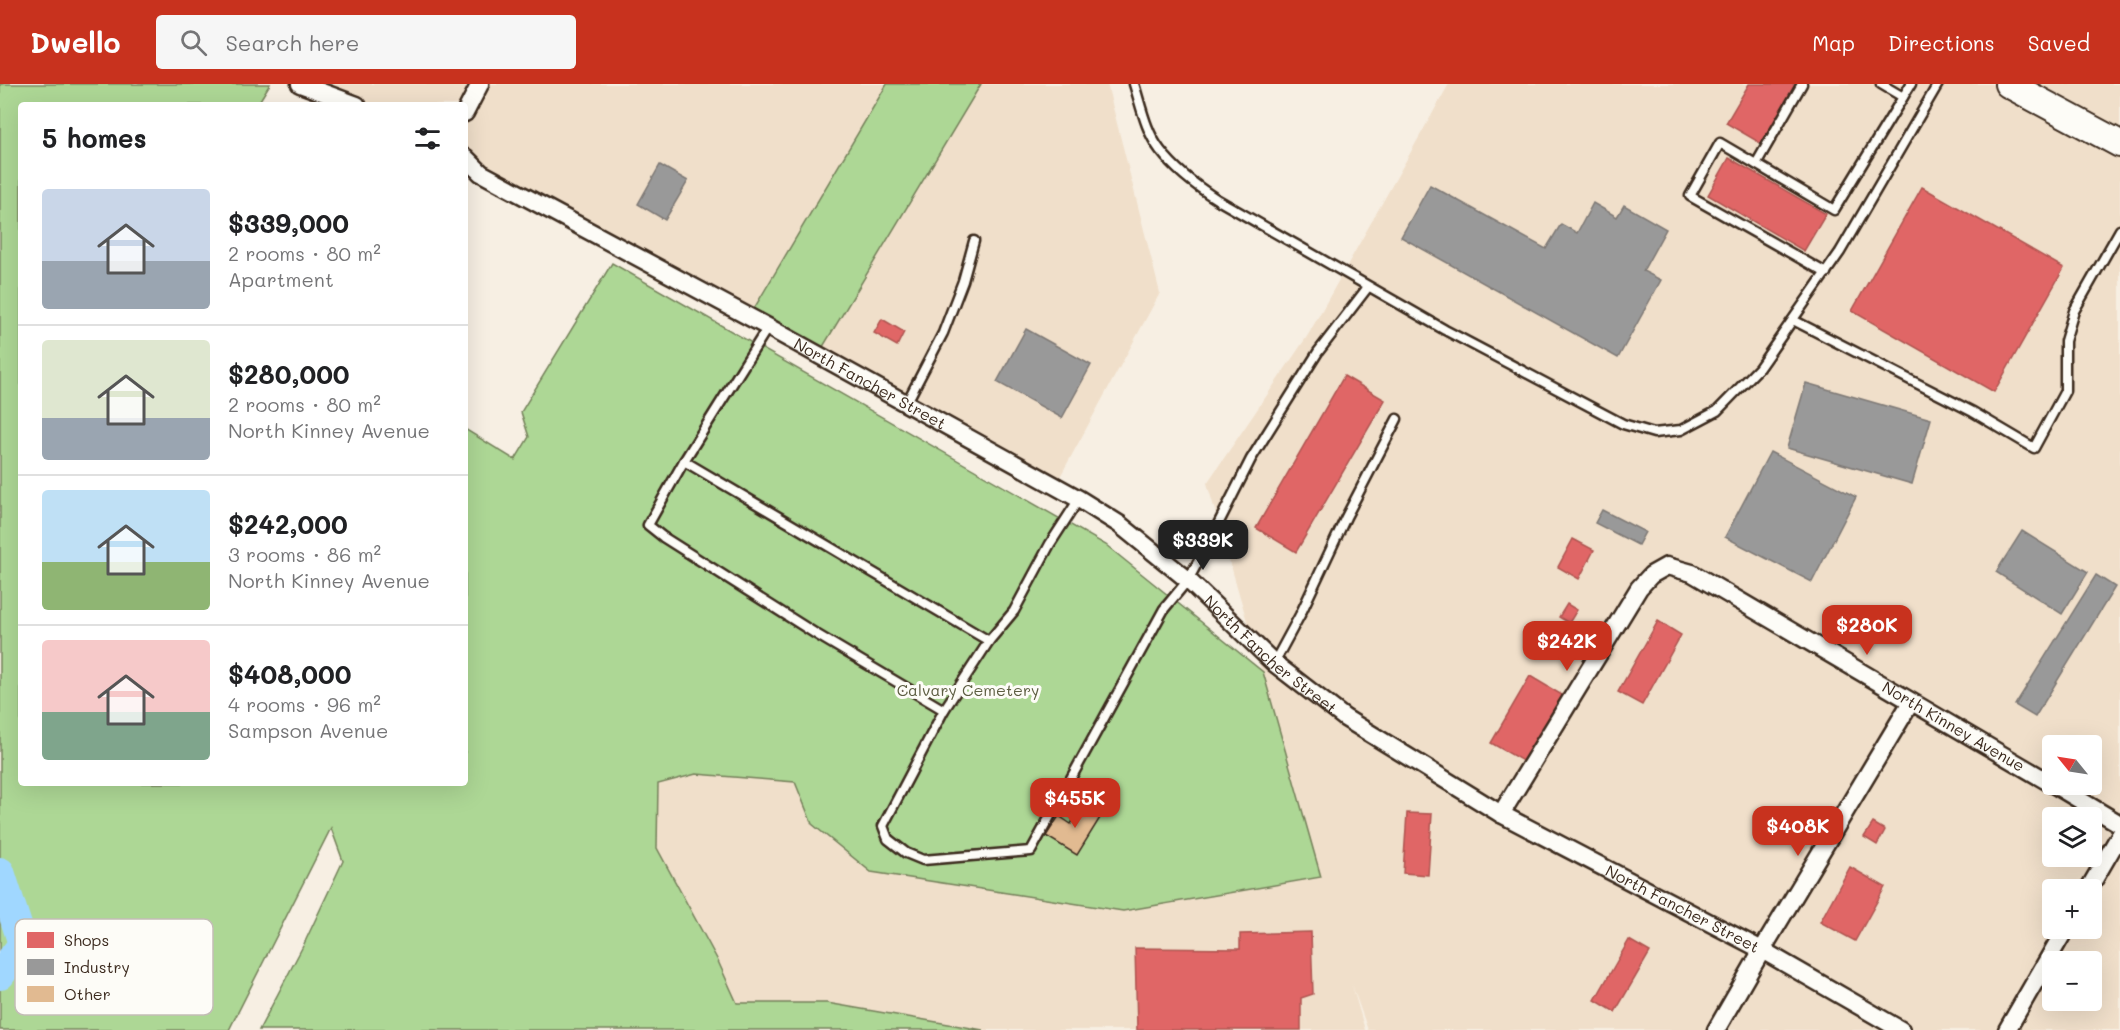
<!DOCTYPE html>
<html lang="en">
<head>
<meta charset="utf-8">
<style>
  body { margin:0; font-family:Mali,sans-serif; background:#f6f6f6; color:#202124; height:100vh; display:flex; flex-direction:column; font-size:22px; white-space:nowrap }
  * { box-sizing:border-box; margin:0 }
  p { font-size:20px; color:#757577 }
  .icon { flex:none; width:33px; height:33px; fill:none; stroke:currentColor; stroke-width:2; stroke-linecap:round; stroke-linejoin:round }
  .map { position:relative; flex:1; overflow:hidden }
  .details { position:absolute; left:18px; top:18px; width:450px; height:684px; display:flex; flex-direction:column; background:#fff; border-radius:6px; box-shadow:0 6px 24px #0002 }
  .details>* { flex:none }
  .needle { width:39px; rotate:300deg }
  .buttons { position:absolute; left:2042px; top:651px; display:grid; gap:12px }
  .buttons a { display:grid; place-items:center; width:60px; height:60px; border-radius:6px; background:#fff; box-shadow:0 6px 24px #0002; font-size:30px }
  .price { position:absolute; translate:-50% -51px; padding:0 14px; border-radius:12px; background:#c8321e; color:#fff; font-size:20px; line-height:39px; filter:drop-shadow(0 2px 3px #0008) }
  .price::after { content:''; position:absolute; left:50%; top:36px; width:18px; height:14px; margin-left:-9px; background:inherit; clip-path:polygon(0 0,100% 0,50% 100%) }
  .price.on { background:#222; color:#fff }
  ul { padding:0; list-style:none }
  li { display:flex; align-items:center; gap:18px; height:150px; padding:0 24px }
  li+li { border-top:2px solid #e0e0e0 }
  li span { display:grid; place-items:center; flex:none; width:168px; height:120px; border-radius:6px; color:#555 }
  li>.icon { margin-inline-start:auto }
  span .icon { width:72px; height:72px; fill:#fffc; stroke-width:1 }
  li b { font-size:26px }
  h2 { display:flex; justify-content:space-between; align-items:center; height:72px; padding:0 24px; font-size:26px }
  header { display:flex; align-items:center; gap:36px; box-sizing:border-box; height:84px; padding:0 30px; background:#c8321e; color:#fff }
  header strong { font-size:28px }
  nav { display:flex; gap:33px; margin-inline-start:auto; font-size:21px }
  .search { width:420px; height:54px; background:#f6f6f6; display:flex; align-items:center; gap:15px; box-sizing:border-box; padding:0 21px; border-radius:6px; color:#757577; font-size:22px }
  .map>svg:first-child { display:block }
  .built { fill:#f0dfca; fill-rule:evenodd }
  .green { fill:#add795; stroke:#74805a; stroke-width:1.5 }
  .shops { fill:#e06666; stroke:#ae5450; stroke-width:1.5 }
  .industry { fill:#999; stroke:#7d7874; stroke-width:1.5 }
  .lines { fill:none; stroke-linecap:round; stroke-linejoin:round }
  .river { stroke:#a0d7ff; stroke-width:30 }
  .building { fill:#e1ba91; stroke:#3b2a1e; stroke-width:1.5 }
  .lane-casing { stroke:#3b2a1e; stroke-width:13 }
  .street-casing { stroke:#3b2a1e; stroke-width:21 }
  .primary-casing { stroke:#3b2a1e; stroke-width:30 }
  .lane { stroke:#fdfcf7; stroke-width:8 }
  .street { stroke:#fdfcf7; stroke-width:16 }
  .primary { stroke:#fdfcf7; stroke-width:26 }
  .labels { text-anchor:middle; stroke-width:6; stroke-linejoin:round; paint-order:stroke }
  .street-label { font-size:16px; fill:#3b2a1e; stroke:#fdfcf7 }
  .park-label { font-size:16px; fill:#5d5e42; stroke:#fdfcf7 }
  .key { fill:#fdfcf7; stroke:#c3bdb6; stroke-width:1.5 }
  .key-label { font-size:16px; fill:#3b2a1e }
</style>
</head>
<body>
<header>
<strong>Dwello</strong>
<div class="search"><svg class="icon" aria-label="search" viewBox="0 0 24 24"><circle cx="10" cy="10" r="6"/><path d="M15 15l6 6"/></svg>Search here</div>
<nav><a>Map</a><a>Directions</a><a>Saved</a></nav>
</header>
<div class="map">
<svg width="2120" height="946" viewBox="0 0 2120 946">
  <rect width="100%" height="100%" fill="#f7efe3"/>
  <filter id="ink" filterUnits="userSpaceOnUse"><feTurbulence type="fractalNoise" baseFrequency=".0167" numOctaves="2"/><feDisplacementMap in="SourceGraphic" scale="12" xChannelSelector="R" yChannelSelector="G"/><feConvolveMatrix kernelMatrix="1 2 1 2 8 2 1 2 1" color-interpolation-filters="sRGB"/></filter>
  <g filter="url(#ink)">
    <!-- built -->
    <g class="built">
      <path d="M287 0H887L749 233 465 75V21H337Z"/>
      <path d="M981 0H1107L1160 209 1055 402 818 271Z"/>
      <path d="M1449 0H2120V946H1368L1352 901 1365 946H983L827 919 737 920 717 875 657 764 658 699 696 690 795 697 812 741 871 788 1123 827 1321 793 1207 399 1308 251ZM2052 662H2091V700H2052ZM2052 734H2091V772H2052ZM2052 806H2091V844H2052ZM2052 878H2091V916H2052Z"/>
    </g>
    <!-- green -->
    <g class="green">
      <path d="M0 0H270L257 21H21V699H465V345L515 376 529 353 521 328 612 179 1106 461 1263 588 1321 793 1123 827 871 788 812 740 795 698 696 690 658 700 657 764 717 875 737 919H827L983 946H259L303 862 343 777 331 744 229 946H0Z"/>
      <path d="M887 0H981L818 271 749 233Z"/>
    </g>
    <!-- shops -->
    <g class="shops">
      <path d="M1749 0H1797L1762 60 1726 39Z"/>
      <path d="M1729 74 1826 130 1804 167 1708 111Z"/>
      <path d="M1922 103 2064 184 1994 308 1852 227Z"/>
      <path d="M882 235 904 248 897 262 874 249Z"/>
      <path d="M1344 292 1385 316 1296 468 1256 444Z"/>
      <path d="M1573 455 1594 466 1579 495 1558 483Z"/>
      <path d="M1567 520 1577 526 1569 539 1559 533Z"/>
      <path d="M1658 537 1681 551 1642 621 1618 608Z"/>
      <path d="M1530 592 1567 614 1528 680 1491 659Z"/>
      <path d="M1407 729 1432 730 1428 791 1403 789Z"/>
      <path d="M1873 739 1885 746 1877 761 1864 753Z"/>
      <path d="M1850 783 1885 803 1855 857 1820 838Z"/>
      <path d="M1311 848 1313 910 1301 914V946H1137L1135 864 1240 865V850Z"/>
      <path d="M1629 856 1650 868 1615 928 1595 916Z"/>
    </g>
    <!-- industry -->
    <g class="industry">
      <path d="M660 81 688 97 665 136 638 120Z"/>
      <path d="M1430 101 1546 165 1561 140 1577 149 1593 119 1617 133 1624 121 1666 145 1643 187 1661 196 1618 274 1401 153Z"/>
      <path d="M1026 245 1091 281 1062 334 997 298Z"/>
      <path d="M1806 299 1931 335 1912 400 1787 364Z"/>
      <path d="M1770 368 1856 413 1812 498 1725 453Z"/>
      <path d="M1602 426 1645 448 1638 461 1595 439Z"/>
      <path d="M2022 447 2088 488 2062 530 1996 488Z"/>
      <path d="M2096 491 2115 503 2035 633 2015 621Z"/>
    </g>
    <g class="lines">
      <!-- river -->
      <path class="river" d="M0 788 23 860 0 891"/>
    </g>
    <!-- building -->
    <path class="building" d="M1084 717 1103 729 1077 771 1046 752 1059 732 1071 740Z"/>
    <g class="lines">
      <!-- lane casing -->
      <g class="lane-casing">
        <g id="lane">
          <path d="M1134 0C1141 22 1146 48 1160 66 1176 87 1196 102 1218 116L1445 246 1623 340 1654 349 1681 346 1717 327 1759 284 1840 168 1938 0"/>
          <path d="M1881 0 1903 13"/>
          <path d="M1756 80 1802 0"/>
          <path d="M1826 189 1690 112 1720 59 1834 126 1911 0"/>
          <path d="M1793 236 1973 328 2034 364 2065 307V257L2074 227 2120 146"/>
          <path d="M768 243 684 377 648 441 663 453 816 550 944 626"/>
          <path d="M906 320 943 249 963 197 974 157"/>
          <path d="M684 377 989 557"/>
          <path d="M1079 415 1050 460 1014 527 989 557 944 626 883 742 888 755 906 769 923 776 1031 767 1164 525 1188 496 1209 458 1251 375 1318 268 1368 203"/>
          <path d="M1274 579 1300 531 1346 433 1397 335"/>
        </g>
      </g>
      <!-- street casing -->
      <g class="street-casing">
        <g id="street">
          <path d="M300 0 357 21"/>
          <path d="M465 29 480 0"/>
          <path id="s1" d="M465 73 481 89 768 243 1079 415 1119 440 1188 496 1274 579 1345 634 1501 730 1762 866 1901 946"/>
          <path d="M2053 700 2120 740"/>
          <path id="s2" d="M1501 730 1639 504 1651 491 1667 482 1692 489 2052 700"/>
          <path d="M2088 806 2120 751"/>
          <path d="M1716 946 1762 866 1911 618"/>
          <path d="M2007 946 2066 844"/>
        </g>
      </g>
      <!-- primary casing -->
      <g class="primary-casing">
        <path id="primary" d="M2008 0 2120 60"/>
      </g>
      <!-- lane -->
      <use href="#lane" class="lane"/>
      <!-- street -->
      <use href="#street" class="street"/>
      <!-- primary -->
      <use href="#primary" class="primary"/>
    </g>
  </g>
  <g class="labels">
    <!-- street labels -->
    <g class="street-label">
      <text dy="6" stroke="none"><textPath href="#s1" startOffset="465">North Fancher Street</textPath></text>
      <text dy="6" stroke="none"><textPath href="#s1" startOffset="951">North Fancher Street</textPath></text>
      <text dy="6" stroke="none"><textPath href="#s2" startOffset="630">North Kinney Avenue</textPath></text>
      <text dy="6" stroke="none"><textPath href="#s1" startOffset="1437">North Fancher Street</textPath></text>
    </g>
    <!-- park labels -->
    <g class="park-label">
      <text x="968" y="612">Calvary Cemetery</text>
    </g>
  </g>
  <!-- legend -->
  <rect x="15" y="835" width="198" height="96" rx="9" class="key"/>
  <rect x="27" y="848" width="27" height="16" fill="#e06666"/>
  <rect x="27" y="875" width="27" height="16" fill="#999"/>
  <rect x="27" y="902" width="27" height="16" fill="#e1ba91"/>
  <g class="key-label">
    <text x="64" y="862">Shops</text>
    <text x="64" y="889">Industry</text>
    <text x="64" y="916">Other</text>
  </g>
</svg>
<div class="buttons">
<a><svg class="needle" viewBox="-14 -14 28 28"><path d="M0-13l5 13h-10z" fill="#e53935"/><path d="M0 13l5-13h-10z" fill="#757577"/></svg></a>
<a><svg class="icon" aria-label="layers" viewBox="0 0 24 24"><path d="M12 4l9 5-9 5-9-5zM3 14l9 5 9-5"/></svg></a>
<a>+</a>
<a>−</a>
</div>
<b class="price on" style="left:1203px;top:487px">$339K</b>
<b class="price" style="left:1867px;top:572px">$280K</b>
<b class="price" style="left:1567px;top:588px">$242K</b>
<b class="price" style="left:1075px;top:745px">$455K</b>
<b class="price" style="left:1798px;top:773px">$408K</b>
<section class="details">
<h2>5 homes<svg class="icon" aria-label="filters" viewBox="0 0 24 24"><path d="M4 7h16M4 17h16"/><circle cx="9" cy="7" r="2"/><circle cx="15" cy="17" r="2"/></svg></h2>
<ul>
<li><span style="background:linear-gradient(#c9d6e8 60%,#9aa5b1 0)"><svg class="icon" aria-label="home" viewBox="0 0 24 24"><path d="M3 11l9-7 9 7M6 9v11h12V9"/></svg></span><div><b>$339,000</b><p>2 rooms · 80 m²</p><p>Apartment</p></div></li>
<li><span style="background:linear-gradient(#dfe7d0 65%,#9aa5b1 0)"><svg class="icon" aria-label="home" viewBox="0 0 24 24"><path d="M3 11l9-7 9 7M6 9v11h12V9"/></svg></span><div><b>$280,000</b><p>2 rooms · 80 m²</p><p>North Kinney Avenue</p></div></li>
<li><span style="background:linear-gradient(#bfe0f5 60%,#8fb573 0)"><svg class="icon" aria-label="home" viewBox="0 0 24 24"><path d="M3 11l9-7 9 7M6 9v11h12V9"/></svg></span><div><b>$242,000</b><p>3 rooms · 86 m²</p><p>North Kinney Avenue</p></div></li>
<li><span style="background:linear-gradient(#f6c9c9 60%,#7fa58c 0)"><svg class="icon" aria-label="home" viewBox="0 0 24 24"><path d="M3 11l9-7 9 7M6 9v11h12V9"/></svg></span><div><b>$408,000</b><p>4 rooms · 96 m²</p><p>Sampson Avenue</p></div></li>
</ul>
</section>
</div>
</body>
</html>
